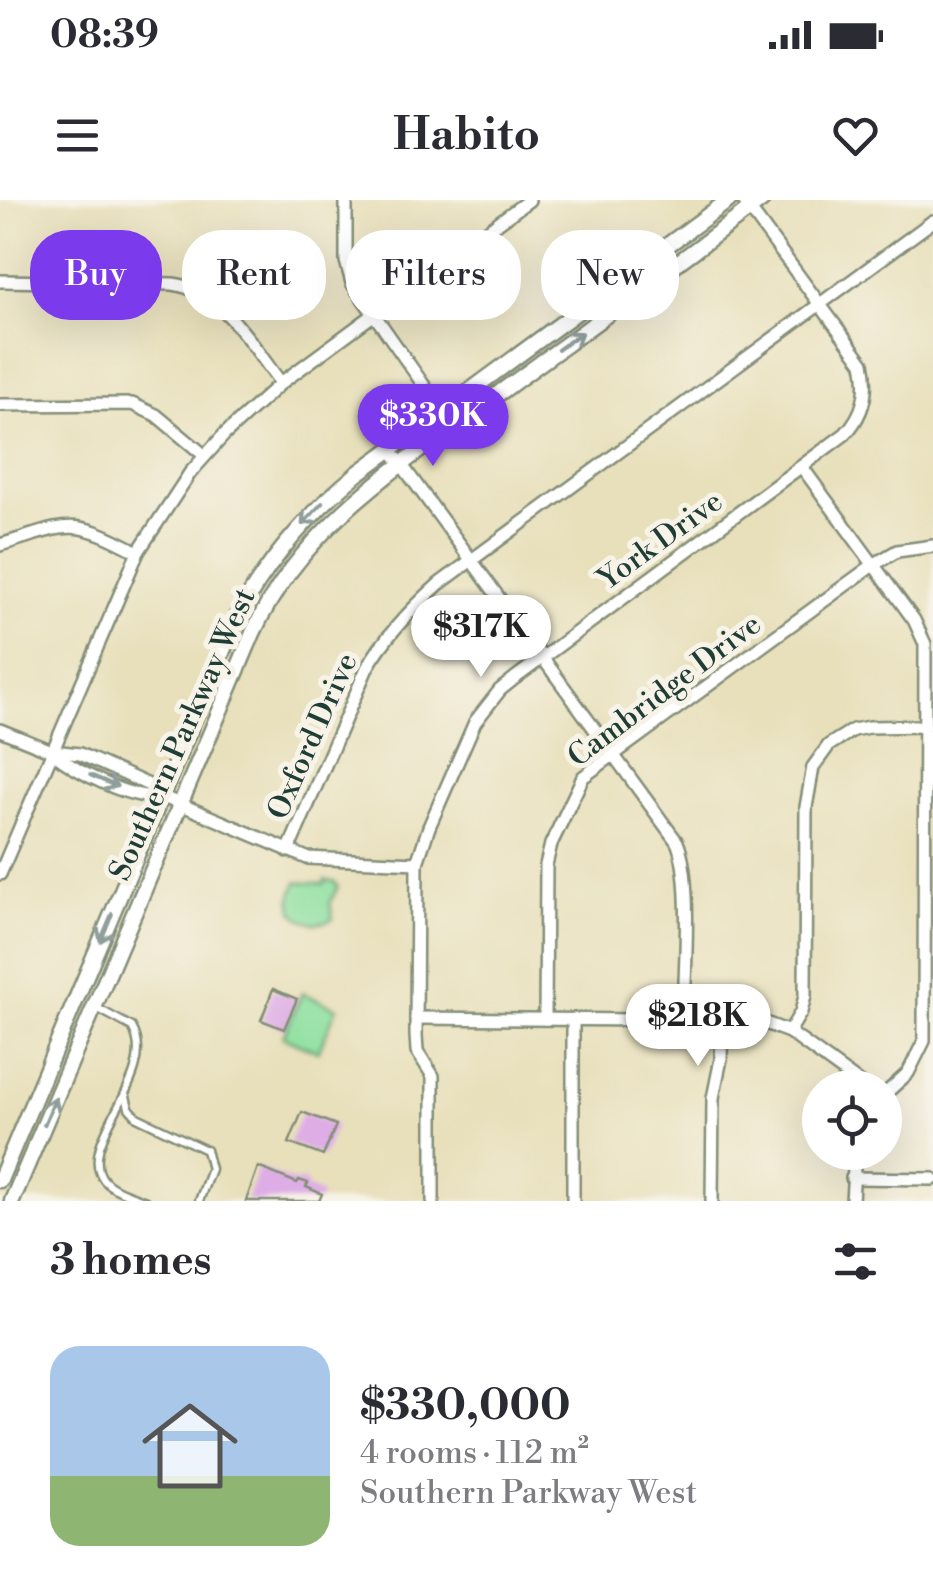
<!DOCTYPE html>
<html lang="en">
<head>
<meta charset="utf-8">
<style>
  body { margin:0; font-family:"Libre Bodoni",serif; background:#f7f7f7; color:#2b2b33; height:100vh; display:flex; flex-direction:column; font-size:38px; white-space:nowrap }
  * { box-sizing:border-box; margin:0 }
  p { font-size:32px; color:#7c7c81 }
  .icon { flex:none; width:55px; height:55px; fill:none; stroke:currentColor; stroke-width:2; stroke-linecap:round; stroke-linejoin:round }
  .map { position:relative; height:1001px; overflow:hidden }
  .details { display:flex; flex-direction:column; background:#fff; flex:1 }
  .details>* { flex:none }
  .guide { position:absolute; left:30px; top:30px; width:875px; height:90px; display:flex; gap:20px }
  .buttons { position:absolute; left:802px; top:870px; display:grid; gap:20px }
  .buttons a { display:grid; place-items:center; width:100px; height:100px; border-radius:50%; background:#fff; box-shadow:0 10px 40px #0002; font-size:50px }
  .price { position:absolute; translate:-50% -85px; padding:0 22px; border-radius:35px; background:#fff; color:#222; font-size:32px; line-height:65px; filter:drop-shadow(0 2px 5px #0008) }
  .price::after { content:''; position:absolute; left:50%; top:60px; width:30px; height:22px; margin-left:-15px; background:inherit; clip-path:polygon(0 0,100% 0,50% 100%) }
  .price.selected { background:#7c3aed; color:#fff }
  ul { padding:0; list-style:none }
  li { display:flex; align-items:center; gap:30px; height:250px; padding:0 50px }
  li span { display:grid; place-items:center; flex:none; width:280px; height:200px; border-radius:30px; color:#555 }
  li>.icon { margin-inline-start:auto }
  span .icon { width:120px; height:120px; fill:#fffc; stroke-width:1 }
  li b { font-size:42px }
  h2 { display:flex; justify-content:space-between; align-items:center; height:120px; padding:0 50px; font-size:42px }
  .pill { padding:0 35px; border-radius:40px; background:#fff; box-shadow:0 10px 40px #0002; font-size:35px; line-height:90px }
  .pill.selected { background:#7c3aed; color:#fff }
  .status { display:flex; justify-content:space-between; align-items:center; height:70px; padding:0 50px; background:#fff; direction:ltr }
  .status svg { height:28px; fill:currentColor }
  header { display:flex; justify-content:space-between; align-items:center; height:130px; padding:0 50px; background:#fff; font-size:45px; font-weight:700 }
  .map>svg:first-child { display:block }
  .green { fill:#8ee0a0; stroke:#568e6a; stroke-width:2.5 }
  .building { fill:#deade6 }
  .lines { fill:none; stroke-linecap:round; stroke-linejoin:round }
  .service-casing { stroke:#848e78; stroke-width:11 }
  .minor-casing { stroke:#848e78; stroke-width:16 }
  .tertiary-casing { stroke:#848e78; stroke-width:19 }
  .service { stroke:#fff; stroke-width:6 }
  .minor { stroke:#fff; stroke-width:11 }
  .tertiary { stroke:#fff; stroke-width:14 }
  .oneway { stroke:#8f9e9a }
  .labels { text-anchor:middle; stroke-width:10; stroke-linejoin:round; paint-order:stroke }
  .street-label { font-size:30px; fill:#1f3d34; stroke:#f7f3e8 }
</style>
</head>
<body>
<div class="status"><b>08:39</b><svg viewBox="0 0 49 12"><path d="M0 12V9h3v3zM5 12V6h3v6zM10 12V3h3v9zM15 12V0h3v12zM26 1h20v11H26zM47 4h2v5h-2z"/></svg></div>
<header><svg class="icon" aria-label="menu" viewBox="0 0 24 24"><path d="M4 6h16M4 12h16M4 18h16"/></svg>Habito<svg class="icon" aria-label="heart" viewBox="0 0 24 24"><path d="M12 20l-8-8c-3-5 5-10 8-4 3-6 11-1 8 4z"/></svg></header>
<div class="map">
<svg width="933" height="1001" viewBox="0 0 933 1001">
  <rect width="100%" height="100%" fill="#f7f3e8"/>
  <filter id="ink" filterUnits="userSpaceOnUse"><feTurbulence type="fractalNoise" baseFrequency=".01" numOctaves="2"/><feDisplacementMap in="SourceGraphic" scale="20" xChannelSelector="R" yChannelSelector="G"/><feConvolveMatrix kernelMatrix="1 2 1 2 8 2 1 2 1" color-interpolation-filters="sRGB"/></filter>
  <filter id="wash" filterUnits="userSpaceOnUse"><feTurbulence type="fractalNoise" baseFrequency=".0048" numOctaves="4" result="noise"/><feDisplacementMap in="SourceGraphic" scale="40" xChannelSelector="R" yChannelSelector="G"/><feGaussianBlur stdDeviation="2.25" result="paint"/><feColorMatrix in="noise" values="0 0 0 0 0 0 0 0 0 0 0 0 0 0 0 0 0 1.4 0 .05"/><feComposite in="paint" operator="in"/></filter>
  <g filter="url(#wash)">
    <rect width="100%" height="100%" fill="#e8e0bb"/>
    <!-- green -->
    <g class="green">
      <path d="M325 680 335 682 338 687 330 702 333 719C318 727 303 724 293 711L291 698 297 682 325 684Z"/>
      <path d="M302 793 337 808 318 852 283 837Z"/>
    </g>
    <g id="blocks">
      <!-- building -->
      <g class="building">
        <path d="M273 789 297 799 284 829 261 820Z"/>
        <path d="M302 912 336 925 323 956 289 943Z"/>
        <path d="M258 967 297 983 299 980 308 983 306 987 322 994 319 1001H246Z"/>
      </g>
    </g>
  </g>
  <g filter="url(#ink)">
    <use href="#blocks" fill-opacity="0" stroke="#848e78" stroke-width="2.5"/>
    <g class="lines">
      <!-- service casing -->
      <g class="service-casing">
        <g id="service">
          <path d="M95 807 132 827C161 876 74 943 104 980 113 991 134 996 146 1001"/>
          <path d="M126 896 129 908 137 917 206 950 211 969 199 1001"/>
        </g>
      </g>
      <!-- minor casing -->
      <g class="minor-casing">
        <g id="minor">
          <path d="M346 0V61L352 83 453 227"/>
          <path d="M0 81 173 84C223 91 252 146 281 183"/>
          <path d="M0 205 132 204 156 215 204 255"/>
          <path d="M391 250 677 642C693 678 684 776 684 819"/>
          <path d="M802 267 914 420 925 444 924 841 908 873 885 894"/>
          <path d="M0 345C71 324 70 316 138 352"/>
          <path d="M0 530 52 551 80 554 151 586 161 596 307 658 417 663"/>
          <path d="M52 552C75 571 131 601 161 596"/>
          <path d="M288 651 367 468C386 435 411 409 439 384L933 21"/>
          <path d="M0 674 138 352 190 273 224 235 281 183 529 0"/>
          <path d="M416 818 760 821 789 832 866 888"/>
          <path d="M545 819 546 665 551 644 583 577 873 365 897 351 933 346"/>
          <path d="M789 832 801 812 805 796 806 607 813 567 829 545 853 530 869 527 926 526"/>
          <path d="M852 978 933 979"/>
          <path d="M433 1001V876L417 851 416 835 417 663 429 627 475 522 500 490 515 478 845 234C865 213 869 190 863 163L743 0"/>
          <path d="M573 1001V819"/>
          <path d="M712 1001 713 898 721 859 722 819"/>
          <path d="M852 1001 855 952"/>
        </g>
      </g>
      <!-- tertiary casing -->
      <g class="tertiary-casing">
        <g id="tertiary">
          <path d="M0 980 237 417C268 360 307 315 357 274L729 0"/>
          <path d="M12 1001 253 433C304 321 414 256 509 186 594 124 678 63 762 0"/>
        </g>
      </g>
      <!-- service -->
      <use href="#service" class="service"/>
      <!-- minor -->
      <use href="#minor" class="minor"/>
      <!-- tertiary -->
      <use href="#tertiary" class="tertiary"/>
    </g>
    <!-- one-way arrows -->
    <defs><path id="oneway-shaft" d="M-6 0H5M1.5-3L5.5 0L1.5 3" fill="none" stroke-width="1.6" stroke-linecap="round" stroke-linejoin="round" transform="scale(2.5)"/></defs>
    <g class="oneway">
      <use href="#oneway-shaft" transform="translate(570 141) rotate(-36)"/>
      <use href="#oneway-shaft" transform="translate(312 314) rotate(133)"/>
      <use href="#oneway-shaft" transform="translate(104 581) rotate(23)"/>
      <use href="#oneway-shaft" transform="translate(106 728) rotate(113)"/>
      <use href="#oneway-shaft" transform="translate(50 911) rotate(-67)"/>
    </g>
  </g>
  <g class="labels">
    <!-- street labels -->
    <g class="street-label">
      <text transform="translate(660 340) rotate(-36)" y="10">York Drive</text>
      <text transform="translate(664 490) rotate(-37)" y="10">Cambridge Drive</text>
      <text transform="translate(182 534) rotate(-66)" y="10">Southern Parkway West</text>
      <text transform="translate(312 536) rotate(-66)" y="10">Oxford Drive</text>
    </g>
  </g>
</svg>
<div class="buttons">
<a><svg class="icon" aria-label="locate" viewBox="0 0 24 24"><circle cx="12" cy="12" r="6"/><path d="M12 2v4M12 18v4M2 12h4M18 12h4"/></svg></a>
</div>
<b class="price selected" style="left:433px;top:269px">$330K</b>
<b class="price" style="left:481px;top:480px">$317K</b>
<b class="price" style="left:698px;top:869px">$218K</b>
<div class="guide">
<a class="pill selected">Buy</a>
<a class="pill">Rent</a>
<a class="pill">Filters</a>
<a class="pill">New</a>
</div>
</div>
<section class="details">
<h2>3 homes<svg class="icon" aria-label="filters" viewBox="0 0 24 24"><path d="M4 7h16M4 17h16"/><circle cx="9" cy="7" r="2"/><circle cx="15" cy="17" r="2"/></svg></h2>
<ul>
<li><span style="background:linear-gradient(#a9c7e8 65%,#8fb573 0)"><svg class="icon" aria-label="home" viewBox="0 0 24 24"><path d="M3 11l9-7 9 7M6 9v11h12V9"/></svg></span><div><b>$330,000</b><p>4 rooms · 112 m²</p><p>Southern Parkway West</p></div></li>
</ul>
</section>
</body>
</html>
